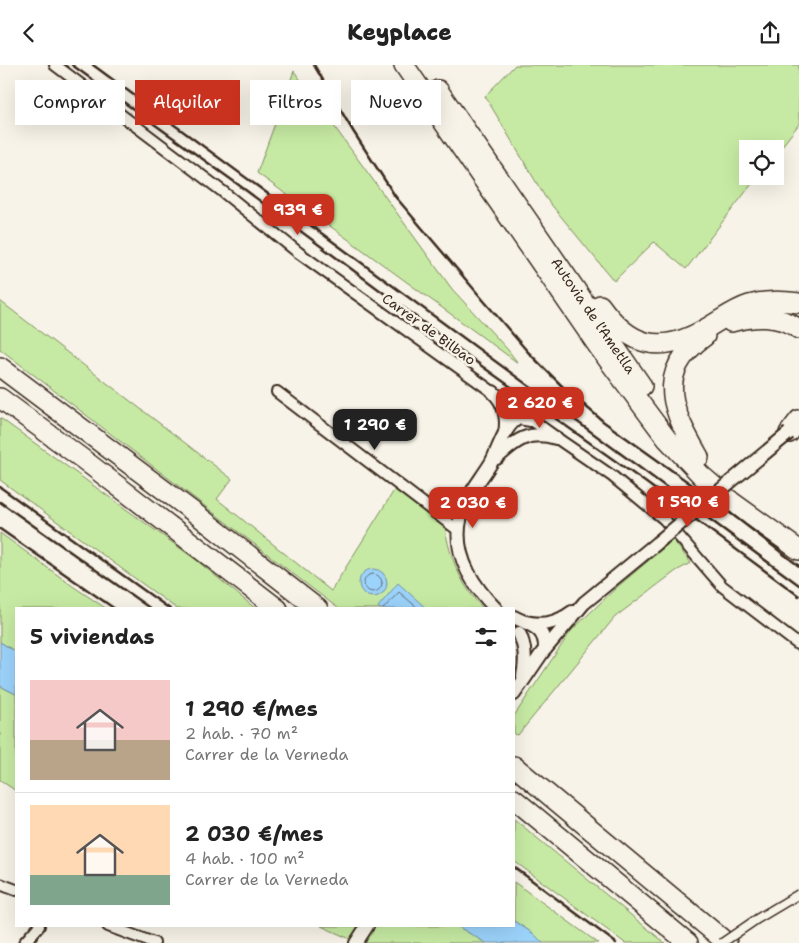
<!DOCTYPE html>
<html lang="es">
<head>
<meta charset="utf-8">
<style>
  body { margin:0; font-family:"Shantell Sans",sans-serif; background:#f2f2f2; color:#222; height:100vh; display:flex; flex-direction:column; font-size:19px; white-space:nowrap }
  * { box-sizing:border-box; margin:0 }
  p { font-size:16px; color:#767676 }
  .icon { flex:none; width:28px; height:28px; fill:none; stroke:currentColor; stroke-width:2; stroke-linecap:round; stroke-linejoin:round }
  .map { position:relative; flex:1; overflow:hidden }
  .drawer { position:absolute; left:15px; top:542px; width:500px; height:320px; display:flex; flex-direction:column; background:#fff; border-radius:0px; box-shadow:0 5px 20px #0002 }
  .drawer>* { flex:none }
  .hud { position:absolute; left:15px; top:15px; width:500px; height:45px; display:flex; gap:10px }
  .tools { position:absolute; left:739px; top:75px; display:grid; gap:10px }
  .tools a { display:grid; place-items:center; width:45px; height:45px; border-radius:0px; background:#fff; box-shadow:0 5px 20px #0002; font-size:25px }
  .price { position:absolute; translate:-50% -42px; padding:0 11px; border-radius:10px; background:#c8321e; color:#fff; font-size:16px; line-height:32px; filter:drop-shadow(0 1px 2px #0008) }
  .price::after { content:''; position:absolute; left:50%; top:30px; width:15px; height:11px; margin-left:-8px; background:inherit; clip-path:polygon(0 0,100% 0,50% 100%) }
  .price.on { background:#222; color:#fff }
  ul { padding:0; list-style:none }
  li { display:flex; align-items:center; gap:15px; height:125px; padding:0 15px }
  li+li { border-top:1px solid #e0e0e0 }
  li span { display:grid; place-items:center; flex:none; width:140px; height:100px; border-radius:0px; color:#555 }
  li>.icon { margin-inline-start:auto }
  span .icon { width:60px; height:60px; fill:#fffc; stroke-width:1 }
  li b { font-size:21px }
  h2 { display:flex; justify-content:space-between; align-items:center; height:60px; padding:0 15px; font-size:21px }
  .chip { padding:0 18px; border-radius:0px; background:#fff; box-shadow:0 5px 20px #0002; font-size:18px; line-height:45px }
  .chip.on { background:#c8321e; color:#fff }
  header { display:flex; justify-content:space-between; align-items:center; height:65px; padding:0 15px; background:#fff; font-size:22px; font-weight:800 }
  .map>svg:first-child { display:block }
  .green { fill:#c6eaa3; stroke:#808a60 }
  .water { fill:#9cd3fb; stroke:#758fa3 }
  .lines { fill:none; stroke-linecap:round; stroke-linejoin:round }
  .shore { stroke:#626e76; stroke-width:1 }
  .minor-casing { stroke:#3b2a1e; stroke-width:14 }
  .tertiary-casing { stroke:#3b2a1e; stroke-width:16 }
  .motorway-casing { stroke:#3b2a1e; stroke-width:22 }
  .minor { stroke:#f7f3e8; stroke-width:10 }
  .tertiary { stroke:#f7f3e8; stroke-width:12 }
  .motorway { stroke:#f7f3e8; stroke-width:19 }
  .rail { stroke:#3b2a1e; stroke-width:2.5 }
  .pedestrian-bridge-casing { stroke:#3b2a1e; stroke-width:11; stroke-linecap:butt }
  .tertiary-bridge-casing { stroke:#3b2a1e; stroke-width:16; stroke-linecap:butt }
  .pedestrian-bridge { stroke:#f7f3e8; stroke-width:8 }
  .tertiary-bridge { stroke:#f7f3e8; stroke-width:12 }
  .labels { text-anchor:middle; stroke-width:5; stroke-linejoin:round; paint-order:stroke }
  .street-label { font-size:14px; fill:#3b2a1e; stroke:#f7f3e8 }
</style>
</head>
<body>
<header><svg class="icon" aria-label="back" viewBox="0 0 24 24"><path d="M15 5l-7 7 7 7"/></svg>Keyplace<svg class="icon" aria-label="share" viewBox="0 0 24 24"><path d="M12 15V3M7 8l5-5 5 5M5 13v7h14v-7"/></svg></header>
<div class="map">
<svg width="799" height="878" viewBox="0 0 799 878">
  <rect width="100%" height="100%" fill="#f7f3e8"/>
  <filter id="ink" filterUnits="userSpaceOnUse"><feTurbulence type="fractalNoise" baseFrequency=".02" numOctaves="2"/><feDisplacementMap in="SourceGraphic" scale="10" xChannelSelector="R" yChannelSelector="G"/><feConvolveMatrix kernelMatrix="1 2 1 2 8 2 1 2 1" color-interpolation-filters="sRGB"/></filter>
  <g filter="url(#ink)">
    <!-- green -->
    <g class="green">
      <path d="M515 0H799V59L775 90V84H748V111H758L686 204 654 177 614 216 545 132 485 31Z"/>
      <path d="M294 6 452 224 508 285 518 298 257 108Z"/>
      <path d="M0 236 232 414 217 434 331 526 395 424 445 462C449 491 462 523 484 544H339L0 284Z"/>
      <path d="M0 353 195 494 256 544H177L0 415Z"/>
      <path d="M0 468 74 522 107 544H16V587L0 577Z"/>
      <path d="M673 475 691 498 676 506 615 552 518 670 514 669V651L571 566 616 523Z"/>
      <path d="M0 621 16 629V726L0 715Z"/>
      <path d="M514 754 665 878H625L514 796Z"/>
      <path d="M514 817 598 878H543L534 869 514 856Z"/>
      <path d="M321 861H457L486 878H359Z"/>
    </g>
    <!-- water -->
    <g class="water">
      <circle cx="373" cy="518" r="14"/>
      <path d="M398 518 427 544H380L378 542Z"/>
      <path d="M0 577 16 587V629L0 621Z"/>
      <path d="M514 856 534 869 543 878H486L457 861H514Z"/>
    </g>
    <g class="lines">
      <!-- shore -->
      <g class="shore">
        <circle cx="373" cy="518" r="9"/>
        <path d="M383 544 399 527 419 544"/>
      </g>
      <!-- minor casing -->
      <g class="minor-casing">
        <g id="minor">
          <path d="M55 0 222 126 299 188 561 376 612 411 664 454 722 521 799 580"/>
          <path d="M277 327 458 465"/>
          <path d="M0 819 16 825"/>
          <path d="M108 861 154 878"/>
          <path d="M24 878 39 861"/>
        </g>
      </g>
      <!-- tertiary casing -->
      <g class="tertiary-casing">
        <g id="tertiary">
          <path d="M493 327C504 337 508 353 505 368"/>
          <path d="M497 393C516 375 529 365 556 373"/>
          <path d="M496 544C467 515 447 478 466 437 473 423 483 411 491 398 499 384 504 360 519 353L531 355"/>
          <path d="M514 552C529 560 546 562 545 584"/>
          <path d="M526 557C544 561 557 558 572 547"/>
          <path d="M519 568C526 582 526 596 523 611"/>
          <path d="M514 629 542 588 584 538 657 478"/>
          <path d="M356 878 367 861"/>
        </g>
      </g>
      <!-- motorway casing -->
      <g class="motorway-casing">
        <g id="motorway">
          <path d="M404 0 600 284 667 374 701 410 732 437 799 485"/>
          <path id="s1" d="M438 25 642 321"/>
          <path d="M600 240C630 282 660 290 705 264 720 256 733 245 749 240 766 235 782 236 799 238"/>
          <path d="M731 257C754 251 778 249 799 264"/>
          <path d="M0 302 196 449 318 544"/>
          <path d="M0 333 84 395 278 544"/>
          <path d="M789 368 799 355"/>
          <path d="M699 392C674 348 652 309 705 271"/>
          <path d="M514 701 727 878"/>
          <path d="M514 734 688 878"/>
        </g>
      </g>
      <!-- minor -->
      <use href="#minor" class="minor"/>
      <!-- tertiary -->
      <use href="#tertiary" class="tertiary"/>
      <!-- motorway -->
      <use href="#motorway" class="motorway"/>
      <!-- rail -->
      <g class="rail">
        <path d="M72 0 236 118 483 302 645 417 799 531"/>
        <path d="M93 0 799 520"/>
        <path d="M314 0 353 66 397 134"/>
        <path d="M394 130 484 236 528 287 563 322 604 357 716 437 799 501"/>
        <path d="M0 422 170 544"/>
        <path d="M0 437 151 544"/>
        <path d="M0 464 115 544"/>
        <path d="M514 802 616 878"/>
      </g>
      <!-- pedestrian-bridge casing -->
      <g class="pedestrian-bridge-casing">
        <path id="pedestrian-bridge" d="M722 878 757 854 799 829"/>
      </g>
      <!-- tertiary-bridge casing -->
      <g class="tertiary-bridge-casing">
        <path id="tertiary-bridge" d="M657 478 789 368"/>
      </g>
      <!-- pedestrian-bridge -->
      <use href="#pedestrian-bridge" class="pedestrian-bridge"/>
      <!-- tertiary-bridge -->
      <use href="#tertiary-bridge" class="tertiary-bridge"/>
    </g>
  </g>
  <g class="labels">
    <!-- street labels -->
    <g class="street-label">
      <text dy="5" stroke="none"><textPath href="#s1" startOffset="274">Autovia de l'Ametlla</textPath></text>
      <text transform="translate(429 264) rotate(36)" y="5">Carrer de Bilbao</text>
    </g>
  </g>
</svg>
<div class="tools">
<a><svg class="icon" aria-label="locate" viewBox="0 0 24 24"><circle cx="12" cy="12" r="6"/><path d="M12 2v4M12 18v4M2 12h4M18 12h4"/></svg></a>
</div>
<b class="price" style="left:298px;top:171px">939 €</b>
<b class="price" style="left:540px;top:364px">2 620 €</b>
<b class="price on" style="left:375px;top:386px">1 290 €</b>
<b class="price" style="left:688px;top:463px">1 590 €</b>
<b class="price" style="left:473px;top:464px">2 030 €</b>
<div class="hud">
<a class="chip">Comprar</a>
<a class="chip on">Alquilar</a>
<a class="chip">Filtros</a>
<a class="chip">Nuevo</a>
</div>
<section class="drawer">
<h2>5 viviendas<svg class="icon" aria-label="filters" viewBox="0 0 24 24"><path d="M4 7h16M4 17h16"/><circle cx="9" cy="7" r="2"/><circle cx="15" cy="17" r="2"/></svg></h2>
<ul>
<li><span style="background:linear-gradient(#f6c9c9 60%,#b9a48a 0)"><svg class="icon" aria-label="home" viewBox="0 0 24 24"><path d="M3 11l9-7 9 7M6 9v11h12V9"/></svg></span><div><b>1 290 €/mes</b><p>2 hab. · 70 m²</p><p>Carrer de la Verneda</p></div></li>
<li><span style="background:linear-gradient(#ffd9b3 70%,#7fa58c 0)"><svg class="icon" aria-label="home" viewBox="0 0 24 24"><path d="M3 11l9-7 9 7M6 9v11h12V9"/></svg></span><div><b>2 030 €/mes</b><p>4 hab. · 100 m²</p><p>Carrer de la Verneda</p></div></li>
</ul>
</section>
</div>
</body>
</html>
